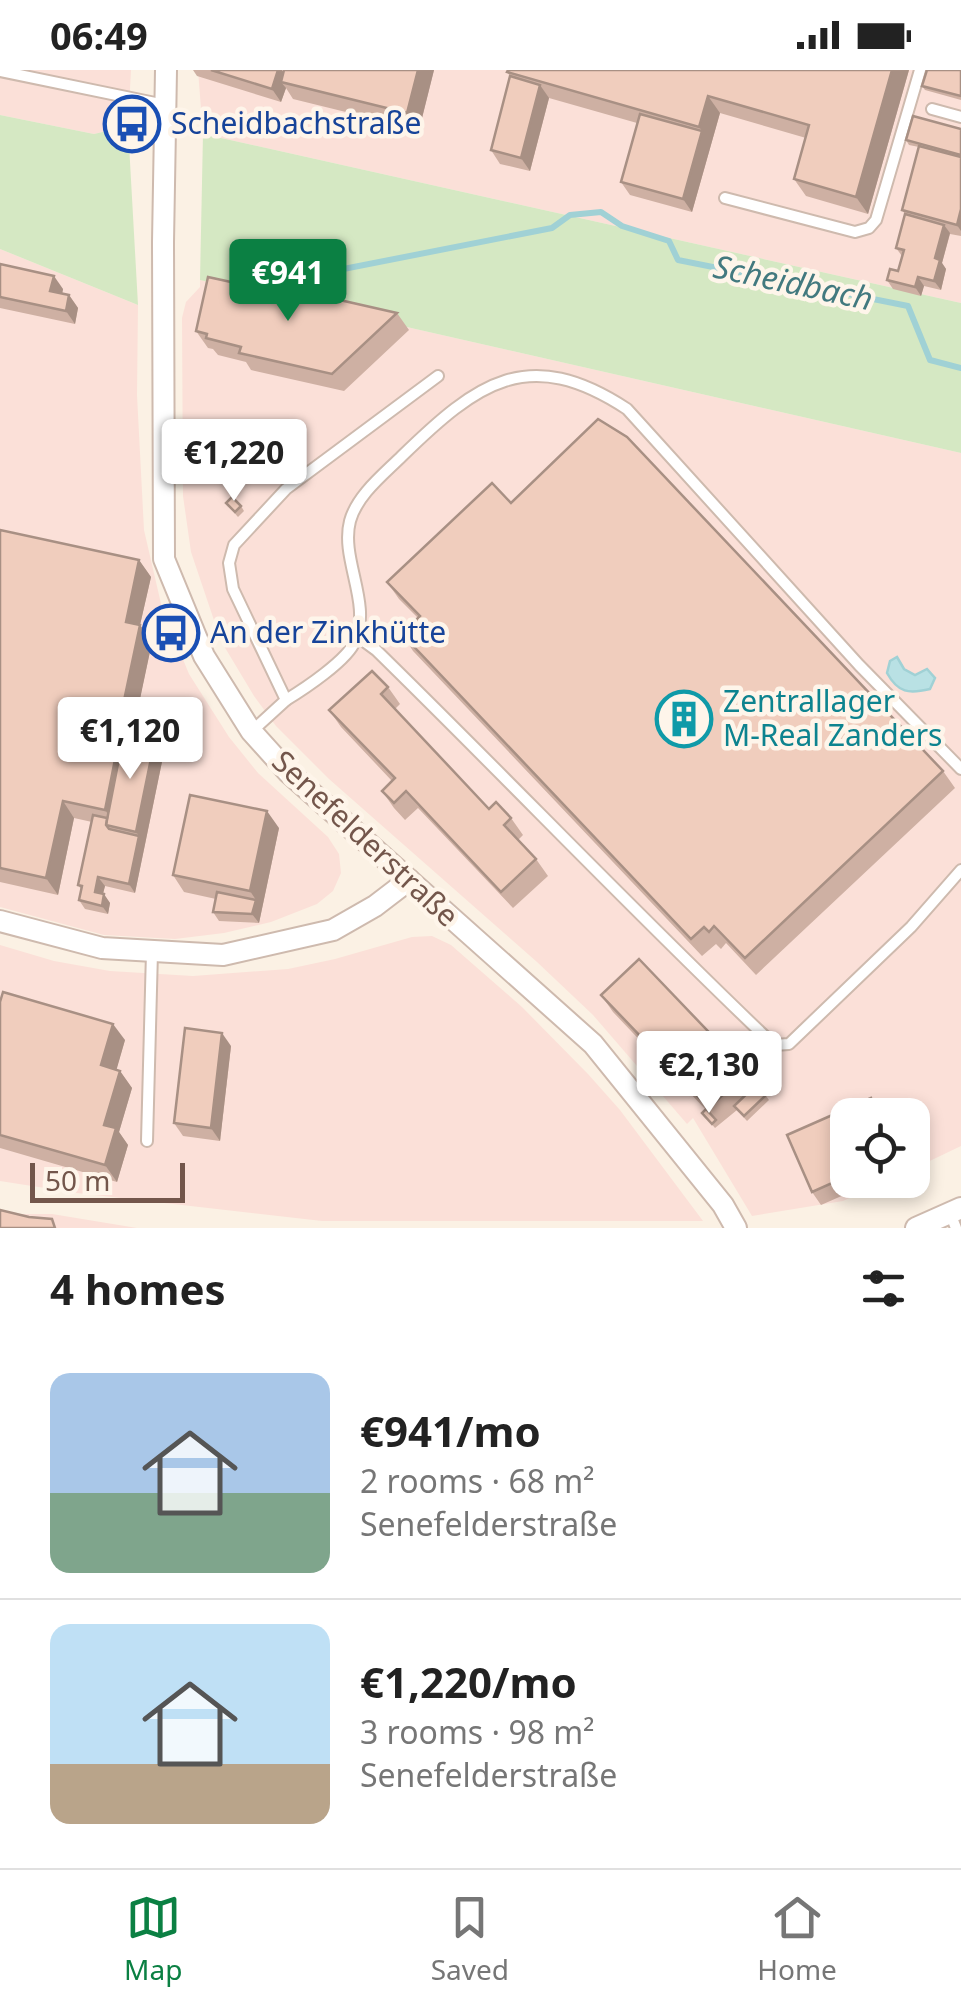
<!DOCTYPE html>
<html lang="en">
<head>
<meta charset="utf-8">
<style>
  body { margin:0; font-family:"Noto Sans",sans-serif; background:#f2f2f2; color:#222; height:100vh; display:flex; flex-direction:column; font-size:38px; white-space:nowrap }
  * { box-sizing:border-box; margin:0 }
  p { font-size:32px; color:#767676 }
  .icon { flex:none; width:55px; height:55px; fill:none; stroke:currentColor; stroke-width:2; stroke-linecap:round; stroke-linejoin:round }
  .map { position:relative; height:1158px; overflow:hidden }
  .drawer { display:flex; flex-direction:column; background:#fff; flex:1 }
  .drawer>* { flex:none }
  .buttons { position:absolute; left:830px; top:1028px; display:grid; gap:20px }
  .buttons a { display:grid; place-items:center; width:100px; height:100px; border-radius:20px; background:#fff; box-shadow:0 5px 15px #0003; font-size:50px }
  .scale { position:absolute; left:30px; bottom:25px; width:155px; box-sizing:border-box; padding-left:10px; border:5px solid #73564b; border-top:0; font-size:28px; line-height:35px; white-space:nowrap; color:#73564b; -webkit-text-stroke:8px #fef5ea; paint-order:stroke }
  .price { position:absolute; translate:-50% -85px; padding:0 22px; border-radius:10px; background:#fff; color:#222; font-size:32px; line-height:65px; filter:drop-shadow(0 2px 5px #0008) }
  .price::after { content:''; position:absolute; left:50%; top:60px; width:30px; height:22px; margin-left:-15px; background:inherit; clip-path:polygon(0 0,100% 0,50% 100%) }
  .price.current { background:#0b8043; color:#fff }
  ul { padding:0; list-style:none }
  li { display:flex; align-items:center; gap:30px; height:250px; padding:0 50px }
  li+li { border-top:2px solid #e0e0e0 }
  li span { display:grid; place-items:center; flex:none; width:280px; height:200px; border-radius:20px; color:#555 }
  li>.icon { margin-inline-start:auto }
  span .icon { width:120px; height:120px; fill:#fffc; stroke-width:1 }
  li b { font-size:42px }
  h2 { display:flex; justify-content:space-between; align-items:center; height:120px; padding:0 50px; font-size:42px }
  .status { display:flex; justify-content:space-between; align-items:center; height:70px; padding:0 50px; background:#fff; direction:ltr }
  .status svg { height:28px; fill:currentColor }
  .tab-bar { display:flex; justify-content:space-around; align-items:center; height:140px; border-top:2px solid #e0e0e0; background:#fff; font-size:28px; color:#767676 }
  .tab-bar a { display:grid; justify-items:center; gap:5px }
  .tab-bar .current { color:#0b8043 }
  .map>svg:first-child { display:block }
  .commercial { fill:#fbe0d8 }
  .green { fill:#d5e8c3 }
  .water { fill:#b9e1e4; stroke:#a0d1d5; stroke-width:2.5 }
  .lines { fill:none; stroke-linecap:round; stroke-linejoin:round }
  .stream { stroke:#a0d1d5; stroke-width:6 }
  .lane-casing { stroke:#cebaae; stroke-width:14 }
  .street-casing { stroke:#cebaae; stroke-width:24 }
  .lane { stroke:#fff; stroke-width:10 }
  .street { stroke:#fff; stroke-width:20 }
  .wall { fill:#ceb0a3 }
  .shaded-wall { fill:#a89084 }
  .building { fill:#f0cdbd; stroke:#a89084; stroke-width:2.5 }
  .labels { text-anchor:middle; stroke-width:9; stroke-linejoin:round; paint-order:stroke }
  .transit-label { font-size:30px; fill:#164399; stroke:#fef5ea; text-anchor:start }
  .culture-label { font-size:30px; fill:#0d838f; stroke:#fef5ea; text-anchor:start }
  .street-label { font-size:30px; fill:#73564b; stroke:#fef5ea }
  .water-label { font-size:32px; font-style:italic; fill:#42797f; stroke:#fef5ea }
</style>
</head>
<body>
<div class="status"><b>06:49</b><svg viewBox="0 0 49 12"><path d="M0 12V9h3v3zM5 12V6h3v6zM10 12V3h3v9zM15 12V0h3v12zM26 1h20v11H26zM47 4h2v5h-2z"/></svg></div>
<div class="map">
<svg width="961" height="1158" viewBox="0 0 961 1158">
  <rect width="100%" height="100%" fill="#fbf1e4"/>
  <!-- commercial -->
  <g class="commercial">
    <path d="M0 0H131L128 56 94 64 0 45Z"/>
    <path d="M198 0H961V233L203 64Z"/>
    <path d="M0 179 138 235 137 325 144 460 162 538 189 604 229 667 258 703 328 767 339 784 341 803 333 821 317 834 271 852 224 863 175 869 104 865 0 837Z"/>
    <path d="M200 210 961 383V1076L913 1099 912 1045H848V1110H889L843 1131 752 1146 693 1048 687 1054 593 945 537 892 329 709 276 656 254 626 221 571 191 482 183 426 182 248 186 232 200 217Z"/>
    <path d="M432 866 451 875 522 937 588 1004 620 1040 703 1151H322L77 1123 0 1111V875L54 891 110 901 193 906 288 899 335 889 412 867Z"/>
    <path d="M0 1144H52L137 1158H0Z"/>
  </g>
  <!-- green -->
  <g class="green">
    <path d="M0 45 94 64 128 56 138 235 0 179Z"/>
    <path d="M203 64 961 233V383L200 210Z"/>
  </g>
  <!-- water -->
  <path class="water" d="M897 587 904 599 915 605 927 599 935 608 930 619C909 624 898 623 887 603L890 591Z"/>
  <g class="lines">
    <!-- stream -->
    <path class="stream" d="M262 215 552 158 570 145 601 142 622 156 669 171 678 190 908 236 930 290 961 298"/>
    <!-- lane casing -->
    <g class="lane-casing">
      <g id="lane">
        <path d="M0 1 165 35"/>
        <path d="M932 39 961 47"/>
        <path d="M725 128 855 162 869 158 876 150 920 0"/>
        <path d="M357 566 376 580C510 711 638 846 774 975L789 974 911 857 961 800"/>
        <path d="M286 630C304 619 348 590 355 571 372 533 340 489 350 451 357 425 384 404 402 386 477 313 528 274 627 339L859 595 961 699"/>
        <path d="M252 661 286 630 233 519 229 493 234 475 286 419 438 306"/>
        <path d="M147 1071 152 882"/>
        <path d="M950 1143 956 1158"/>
      </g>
    </g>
    <!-- street casing -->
    <g class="street-casing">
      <g id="street">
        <path d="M166 0 163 172 164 489 204 586 251 661 288 702 593 974 723 1135 736 1158"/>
        <path d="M0 851 102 878 223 885 333 860 375 836 409 810"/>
        <path d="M916 1158 961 1138"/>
      </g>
    </g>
    <!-- lane -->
    <use href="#lane" class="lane"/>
    <!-- street -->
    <use href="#street" class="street"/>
  </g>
  <!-- wall -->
  <g class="wall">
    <path d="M193 0H282L283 3 284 0H434L419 60 293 29 286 18 281 32 197 6Z"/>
    <path d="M909 0 868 144 806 126 794 109 806 68 720 43 692 142 630 125 621 112 637 53 549 28 530 101 500 94 491 80 510 6 507 2Z"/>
    <path d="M961 0V30L925 20 922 16Z"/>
    <path d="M961 59V166L950 164 942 193 946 199 941 220 924 216 921 226 893 219 887 210 898 201 902 186 896 178 905 144 902 140 919 77 909 75 906 70Z"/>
    <path d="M0 194 63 219 62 224 69 225 78 238 75 254 0 238Z"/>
    <path d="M254 217 397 243 409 260 344 321 251 300 246 292 218 285 213 279 208 278 196 261Z"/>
    <path d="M226 433 241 436 244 441 238 447Z"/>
    <path d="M511 433 943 701 955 718 756 905 726 873 721 879 716 874 702 886 413 581 402 564 418 548 399 529 387 512Z"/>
    <path d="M0 460 139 490 151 507 140 555 152 572 132 665 155 669 164 682 135 823 105 816 103 824 110 833 108 844 85 839 79 830 81 819 78 815 92 752 74 748 58 825 0 812Z"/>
    <path d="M388 617 400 634 395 639 489 739 511 748 523 765 518 770 536 789 548 806 513 838 418 738 405 750 394 738 382 721 392 711 341 657 329 640Z"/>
    <path d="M279 758 259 853 219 851 213 842 216 829 184 822 173 805Z"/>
    <path d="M601 925 747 1002 769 1030 747 1051 737 1040 715 1058 702 1043 706 1040 613 942Z"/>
    <path d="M0 932 125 970 116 1000 120 1001 132 1018 119 1062 128 1075 117 1112 0 1078Z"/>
    <path d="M231 976 220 1071 183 1066 174 1053Z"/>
    <path d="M871 1028 882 1045H848V1110H878L821 1135 812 1122 787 1065Z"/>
  </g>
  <!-- shaded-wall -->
  <g class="shaded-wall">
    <path d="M278 0H282L288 10 281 12 286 18 281 32 272 19Z"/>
    <path d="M418 0H434L419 60 407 43Z"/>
    <path d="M892 0H909L868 144 856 127Z"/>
    <path d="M540 15 549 28 530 101 521 88Z"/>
    <path d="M708 26 720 43 692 142 683 129 702 61 699 57Z"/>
    <path d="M961 139V161L957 155Z"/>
    <path d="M944 155 950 163 942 193 946 199 941 220 934 211 935 188Z"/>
    <path d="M54 206 63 219 60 234 50 221Z"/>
    <path d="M918 207 924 216 921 226 915 217Z"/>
    <path d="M69 225 78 238 75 254 66 241Z"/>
    <path d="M139 490 151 507 140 555 152 572 131 672 111 748 105 740 118 659 126 552Z"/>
    <path d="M155 669 164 682 135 823 129 814 139 766 136 762Z"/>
    <path d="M63 731 74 748 58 825 46 808Z"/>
    <path d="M267 741 279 758 259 853 252 844 256 830 250 821Z"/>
    <path d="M98 807 105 816 101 831 95 822Z"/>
    <path d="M104 824 110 833 108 844 102 836Z"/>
    <path d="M113 954 125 970 113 1012 101 995Z"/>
    <path d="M222 963 231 976 220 1071 211 1058Z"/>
    <path d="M120 1001 132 1018 119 1062 128 1075 117 1112 105 1095 104 1055Z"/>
  </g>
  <!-- building -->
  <g class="building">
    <path d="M211 0H278L272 19Z"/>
    <path d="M284 0H418L407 43 281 12Z"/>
    <path d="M508 0H892L856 127 794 109 809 55 708 26 699 57 507 2Z"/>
    <path d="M927 0H961V26L922 16Z"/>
    <path d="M510 6 540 15 521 88 491 80Z"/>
    <path d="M640 44 702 61 683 129 621 112Z"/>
    <path d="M913 46 961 59V85L906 70Z"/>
    <path d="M919 76 961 87V139L957 155 902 140Z"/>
    <path d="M905 144 944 155 935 188 940 190 934 211 918 207 915 217 887 210 890 199 898 201 904 180 896 178Z"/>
    <path d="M0 194 54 206 50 221 69 225 66 241 0 227Z"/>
    <path d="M208 207 254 217 256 211 397 243 332 304 239 283 241 277 206 268 207 264 196 261Z"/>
    <path d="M598 349 627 367 943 701 745 888 714 856 709 862 704 857 691 869 402 564 420 546 387 512 492 413 511 433Z"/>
    <path d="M232 427 241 436 235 442 226 433Z"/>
    <path d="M0 460 139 490 126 552 140 555 118 659H121L105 740 63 731 46 808 0 798Z"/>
    <path d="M372 601 388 617 381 624 489 739 496 732 511 748 504 755 536 789 501 822 406 721 394 733 382 721 395 708 329 640Z"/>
    <path d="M124 663 155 669 136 762 106 755Z"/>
    <path d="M190 725 267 741 250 821 173 805Z"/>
    <path d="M93 745 107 748 106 755 109 759 139 766 129 814 98 807 95 822 104 824 102 836 79 830 82 816 78 815Z"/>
    <path d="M217 822 256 830 252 844 213 842Z"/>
    <path d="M639 889 747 1002 709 1038 601 925Z"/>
    <path d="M3 922 113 954 101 995 120 1001 104 1055 116 1058 105 1095 0 1065V932Z"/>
    <path d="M185 958 222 963 211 1058 174 1053Z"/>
    <path d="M756 1015 766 1025 744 1046 734 1036Z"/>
    <path d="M871 1028 878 1045H848V1106L812 1122 787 1065Z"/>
    <path d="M706 1039 716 1050 712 1054 702 1043Z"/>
    <path d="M0 1140 29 1147 52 1149 55 1158H0Z"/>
  </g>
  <!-- icons -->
  <defs>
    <g id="bus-ring" transform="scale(2.875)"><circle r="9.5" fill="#fef5ea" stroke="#1a4fb4" stroke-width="1.5"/><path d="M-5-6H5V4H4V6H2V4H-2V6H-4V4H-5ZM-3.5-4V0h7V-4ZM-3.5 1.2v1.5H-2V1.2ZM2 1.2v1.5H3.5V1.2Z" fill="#1a4fb4"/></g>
    <g id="building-ring" transform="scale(2.875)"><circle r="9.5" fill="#fef5ea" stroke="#0f9aa8" stroke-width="1.5"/><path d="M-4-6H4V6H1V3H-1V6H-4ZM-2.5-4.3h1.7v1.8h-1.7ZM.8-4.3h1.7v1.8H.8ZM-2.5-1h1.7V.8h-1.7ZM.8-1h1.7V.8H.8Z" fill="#0f9aa8"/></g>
  </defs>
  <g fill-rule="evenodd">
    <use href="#bus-ring" x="132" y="54"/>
    <use href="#bus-ring" x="171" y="563"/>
    <use href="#building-ring" x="684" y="649"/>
  </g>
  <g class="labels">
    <!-- transit labels -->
    <g class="transit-label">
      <text x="171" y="64">Scheidbachstraße</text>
      <text x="210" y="573">An der Zinkhütte</text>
    </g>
    <!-- culture labels -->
    <g class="culture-label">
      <text x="723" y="642">Zentrallager<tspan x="723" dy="34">M-Real Zanders</tspan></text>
    </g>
    <!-- street labels -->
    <g class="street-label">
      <text transform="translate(365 769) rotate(43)" y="10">Senefelderstraße</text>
    </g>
    <!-- water labels -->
    <g class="water-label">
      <text transform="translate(793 213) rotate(12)" y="11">Scheidbach</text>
    </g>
  </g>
</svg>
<div class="buttons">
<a><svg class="icon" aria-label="locate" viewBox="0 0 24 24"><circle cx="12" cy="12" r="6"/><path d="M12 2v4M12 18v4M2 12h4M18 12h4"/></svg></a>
</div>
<div class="scale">50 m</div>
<b class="price current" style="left:288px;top:254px">€941</b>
<b class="price" style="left:234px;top:434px">€1,220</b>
<b class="price" style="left:130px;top:712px">€1,120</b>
<b class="price" style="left:709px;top:1046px">€2,130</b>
</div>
<section class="drawer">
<h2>4 homes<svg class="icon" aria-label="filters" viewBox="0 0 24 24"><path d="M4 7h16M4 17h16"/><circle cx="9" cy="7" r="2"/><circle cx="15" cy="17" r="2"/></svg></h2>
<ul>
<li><span style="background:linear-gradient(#a9c7e8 60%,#7fa58c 0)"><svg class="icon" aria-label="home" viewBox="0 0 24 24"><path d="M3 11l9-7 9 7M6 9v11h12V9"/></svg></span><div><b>€941/mo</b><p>2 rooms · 68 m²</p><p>Senefelderstraße</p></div></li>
<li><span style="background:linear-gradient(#bfe0f5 70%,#b9a48a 0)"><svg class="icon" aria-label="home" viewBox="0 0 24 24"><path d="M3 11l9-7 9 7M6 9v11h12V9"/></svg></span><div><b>€1,220/mo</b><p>3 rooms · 98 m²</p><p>Senefelderstraße</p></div></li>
</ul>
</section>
<nav class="tab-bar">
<a class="current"><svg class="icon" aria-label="map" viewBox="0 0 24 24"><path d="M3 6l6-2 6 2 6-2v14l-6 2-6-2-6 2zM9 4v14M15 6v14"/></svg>Map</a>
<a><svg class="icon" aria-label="saved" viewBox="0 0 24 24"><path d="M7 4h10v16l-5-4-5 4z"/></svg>Saved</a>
<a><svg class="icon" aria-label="home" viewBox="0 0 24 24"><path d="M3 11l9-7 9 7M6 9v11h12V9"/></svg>Home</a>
</nav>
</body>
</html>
